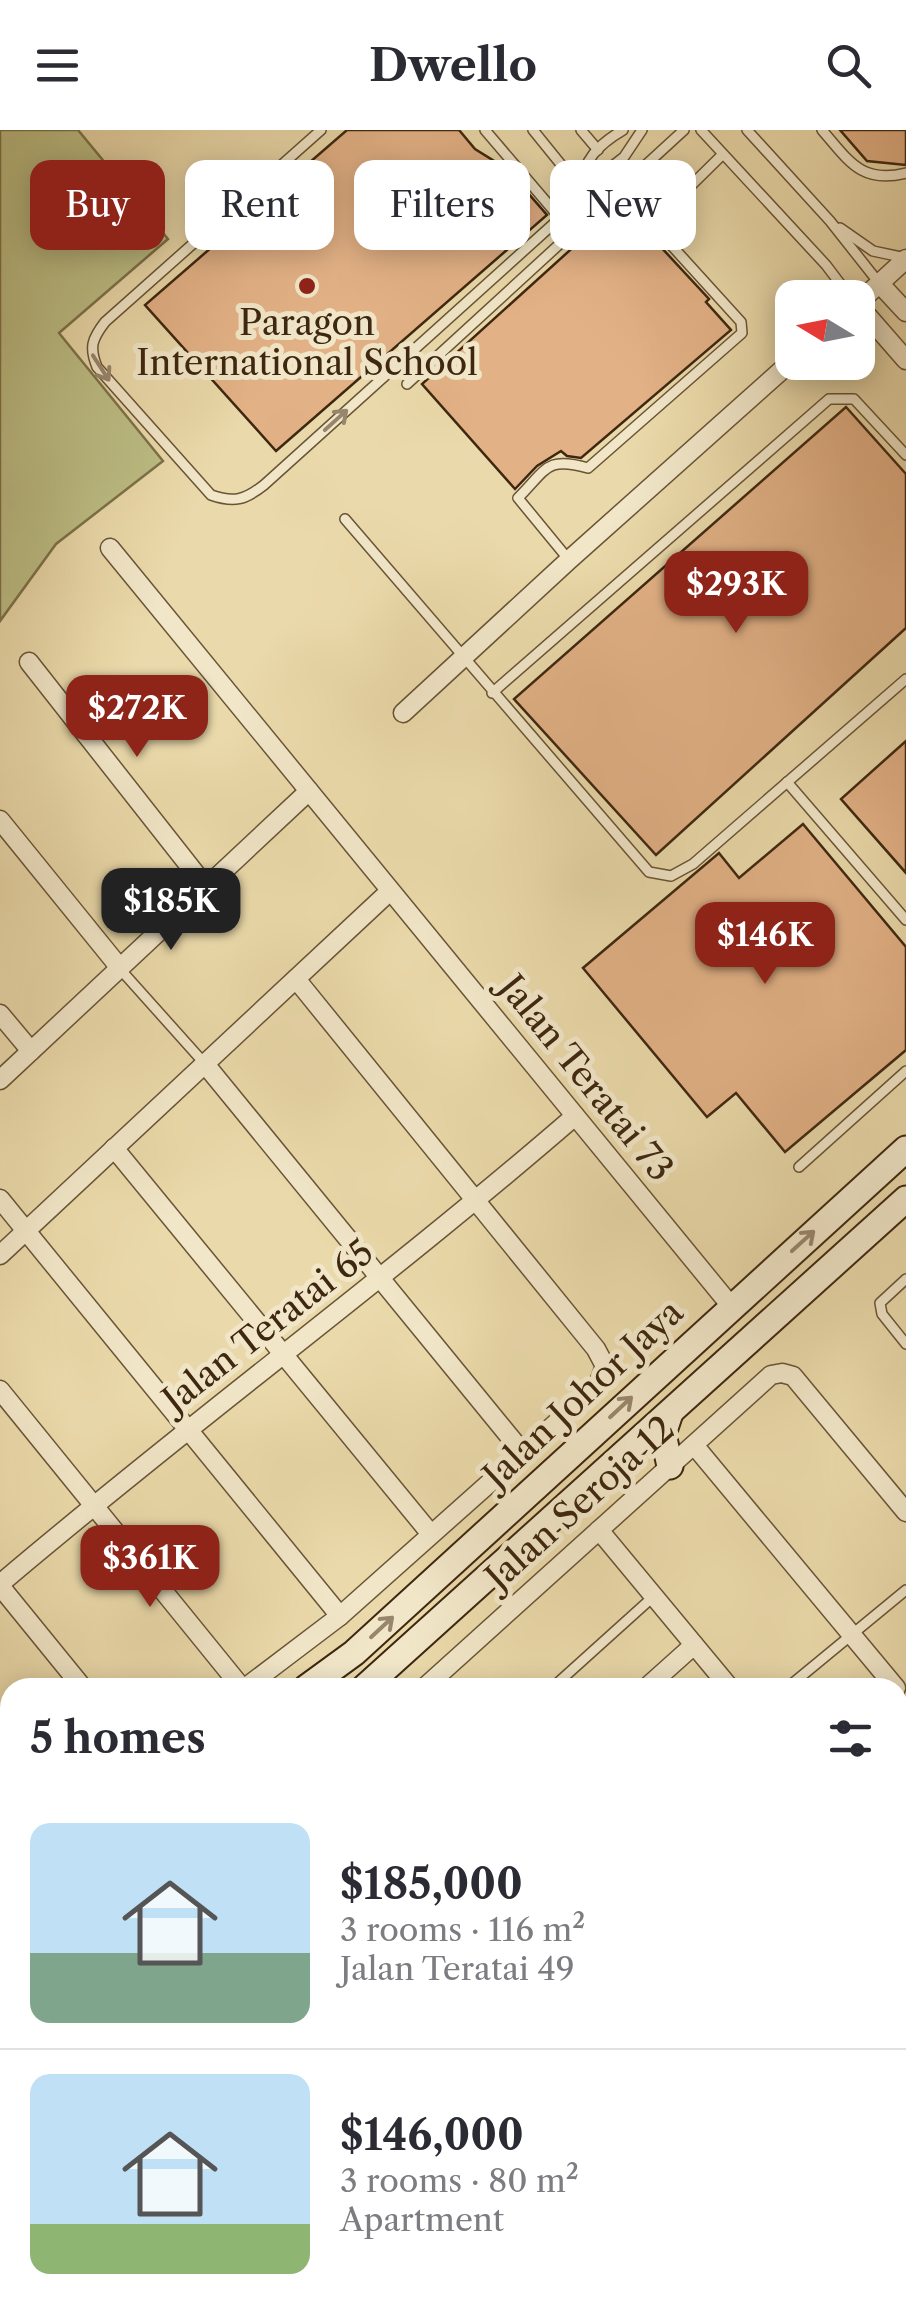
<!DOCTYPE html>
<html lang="en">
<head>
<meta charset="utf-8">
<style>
  body { margin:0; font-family:"Libre Caslon Text",serif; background:#f7f7f7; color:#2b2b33; height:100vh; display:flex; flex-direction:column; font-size:38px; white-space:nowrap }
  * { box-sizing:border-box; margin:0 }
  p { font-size:32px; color:#7c7c81 }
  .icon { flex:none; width:55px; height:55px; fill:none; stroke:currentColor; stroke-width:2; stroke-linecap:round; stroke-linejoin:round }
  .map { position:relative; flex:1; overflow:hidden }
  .side { position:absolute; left:0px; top:1548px; width:908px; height:642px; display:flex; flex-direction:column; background:#fff; border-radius:30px 30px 0 0; box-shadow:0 5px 25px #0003 }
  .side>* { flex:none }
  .guide { position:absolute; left:30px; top:30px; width:848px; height:90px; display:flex; gap:20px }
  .needle { width:65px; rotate:280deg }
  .buttons { position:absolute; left:775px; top:150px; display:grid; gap:20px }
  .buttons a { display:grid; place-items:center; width:100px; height:100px; border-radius:20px; background:#fff; box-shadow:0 5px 25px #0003; font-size:50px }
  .price { position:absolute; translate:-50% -85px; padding:0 22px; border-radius:20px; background:#8f2418; color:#fff; font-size:32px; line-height:65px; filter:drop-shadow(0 2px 5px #0008) }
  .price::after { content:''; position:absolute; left:50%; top:60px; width:30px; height:22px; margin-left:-15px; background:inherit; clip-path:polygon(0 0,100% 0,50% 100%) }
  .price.active { background:#222; color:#fff }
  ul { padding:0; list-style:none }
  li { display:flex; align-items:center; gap:30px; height:250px; padding:0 30px }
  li+li { border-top:2px solid #e1e1e2 }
  li span { display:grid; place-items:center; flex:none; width:280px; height:200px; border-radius:20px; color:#555 }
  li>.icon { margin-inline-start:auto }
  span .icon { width:120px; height:120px; fill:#fffc; stroke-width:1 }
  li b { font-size:42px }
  h2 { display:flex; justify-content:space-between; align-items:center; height:120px; padding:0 30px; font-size:42px }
  .pill { padding:0 35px; border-radius:20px; background:#fff; box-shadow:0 5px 25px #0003; font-size:35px; line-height:90px }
  .pill.active { background:#8f2418; color:#fff }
  header { display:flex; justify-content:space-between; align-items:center; height:130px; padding:0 30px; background:#fff; font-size:45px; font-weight:800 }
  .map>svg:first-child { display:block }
  .green { fill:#bcbe85; stroke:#7d724a; stroke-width:2.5 }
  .building { fill:#e2b186; stroke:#3e2710; stroke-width:2.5 }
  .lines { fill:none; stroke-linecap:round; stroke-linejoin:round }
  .lane-casing { stroke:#695436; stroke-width:12 }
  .street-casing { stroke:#695436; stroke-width:21 }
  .secondary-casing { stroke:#3e2710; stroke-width:29 }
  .lane { stroke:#f1e6c8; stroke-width:9 }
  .street { stroke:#f1e6c8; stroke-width:18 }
  .secondary { stroke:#f1e6c8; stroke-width:25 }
  .oneway { stroke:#98866c }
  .poi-dot { fill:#8f2418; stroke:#f1e6c8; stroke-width:4 }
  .labels { text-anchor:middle; stroke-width:10; stroke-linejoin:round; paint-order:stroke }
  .poi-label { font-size:35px; fill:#3e2710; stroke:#f1e6c8 }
  .street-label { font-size:35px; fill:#3e2710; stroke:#f1e6c8 }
</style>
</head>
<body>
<header><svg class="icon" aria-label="menu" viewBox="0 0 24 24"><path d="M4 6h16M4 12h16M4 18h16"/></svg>Dwello<svg class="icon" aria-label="search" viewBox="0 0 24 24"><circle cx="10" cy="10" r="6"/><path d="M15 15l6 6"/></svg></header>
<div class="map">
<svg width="906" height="2189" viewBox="0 0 906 2189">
  <rect width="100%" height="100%" fill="#ead9aa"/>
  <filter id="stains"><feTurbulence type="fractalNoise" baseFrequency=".002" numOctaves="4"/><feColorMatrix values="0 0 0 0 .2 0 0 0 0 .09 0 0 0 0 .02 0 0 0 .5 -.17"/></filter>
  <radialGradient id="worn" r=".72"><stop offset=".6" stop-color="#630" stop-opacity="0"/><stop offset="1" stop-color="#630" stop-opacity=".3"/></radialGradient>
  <!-- green -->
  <path class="green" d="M0 0H78L168 109 59 203 163 331 56 414 0 491Z"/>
  <!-- building -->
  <g class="building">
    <path d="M347 0H459L475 19 507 39 547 85 276 321 145 175Z"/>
    <path d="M840 0H906V35L867 31Z"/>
    <path d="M621 74 709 169 706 172 731 200 581 328 567 326 561 321 537 336 515 359 422 254Z"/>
    <path d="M846 277 906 344V498L656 725 514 569Z"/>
    <path d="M906 611V743L841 669Z"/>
    <path d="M803 694 906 817V920L785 1022 736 963 707 987 583 838 719 723 739 748Z"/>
  </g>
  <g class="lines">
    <!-- lane casing -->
    <g class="lane-casing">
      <g id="lane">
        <path d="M321 0 105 192C92 209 89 217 97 237L211 365C234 373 245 370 264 355L560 88 582 60 624 27 642 0"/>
        <path d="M485 0 560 88"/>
        <path d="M533 0 580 58"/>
        <path d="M581 0 598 20"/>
        <path d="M701 0 826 135 851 168"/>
        <path d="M747 0 830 91 879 153"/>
        <path d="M822 0C849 31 861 54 906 43"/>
        <path d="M582 60C581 31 599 14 623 0"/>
        <path d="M840 98 873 121 906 128"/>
        <path d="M407 254 684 0"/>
        <path d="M345 389 649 742 671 746 693 734 906 549"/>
        <path d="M569 430 518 368C547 339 546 326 588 338L742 203 741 192 652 94 722 25"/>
        <path d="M492 563 829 269H854L906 325"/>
        <path d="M787 652 906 790"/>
        <path d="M120 839 205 934"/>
        <path d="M799 1037 906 941"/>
        <path d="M906 1149 880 1173 882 1184 906 1214"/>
        <path d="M552 1558 654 1466"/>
        <path d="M787 1558 906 1460"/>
        <path d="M0 1935 10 1930"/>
        <path d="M898 2135 906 2132"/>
        <path d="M872 2180 876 2189"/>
        <path d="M780 2189 800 2180"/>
      </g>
    </g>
    <!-- street casing -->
    <g class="street-casing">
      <g id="street">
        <path d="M879 153 906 182"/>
        <path d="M858 173 906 129"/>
        <path d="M858 175 906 230"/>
        <path d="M110 418 731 1176"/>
        <path d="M29 532 206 757"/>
        <path d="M403 583 569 430 792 231"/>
        <path d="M0 690 120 838"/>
        <path d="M0 884 31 921"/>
        <path d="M205 934 523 1323"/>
        <path d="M0 950 309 661"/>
        <path d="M114 1018 430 1403"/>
        <path d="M0 1069 340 1486"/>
        <path d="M0 1125 390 761"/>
        <path d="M0 1260 242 1558"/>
        <path d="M694 1315 896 1558"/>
        <path d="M599 1400 730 1558"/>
        <path d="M0 1454C188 1294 388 1148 575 986"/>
        <path d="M0 1456 83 1558"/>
        <path d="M245 1558 340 1486 523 1323 598 1255 605 1236 596 1219 296 849"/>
        <path d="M424 1558 771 1245 782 1243 793 1246 906 1382"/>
        <path d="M646 1558 694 1515"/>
        <path d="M0 1657 10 1670"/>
        <path d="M898 1759 906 1769"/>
        <path d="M898 1798 906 1792"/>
        <path d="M0 1834 10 1829"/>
        <path d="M898 1960 906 1970"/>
        <path d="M0 2000 10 1995"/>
        <path d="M127 2180 132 2189"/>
        <path d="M261 2180 266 2189"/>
        <path d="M402 2180 407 2189"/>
        <path d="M551 2180 556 2189"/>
        <path d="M156 2189 176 2180"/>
      </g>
    </g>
    <!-- secondary casing -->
    <g class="secondary-casing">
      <g id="secondary">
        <path d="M670 1336 663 1304 670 1283"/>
        <path d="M306 1558 354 1523 906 1019"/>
        <path d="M364 1558 906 1069"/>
        <path d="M0 1746 10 1740"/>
        <path d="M0 1784 10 1778"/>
      </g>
    </g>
    <!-- lane -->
    <use href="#lane" class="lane"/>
    <!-- street -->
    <use href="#street" class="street"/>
    <!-- secondary -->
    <use href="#secondary" class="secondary"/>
  </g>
  <!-- one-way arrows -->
  <defs><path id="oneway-shaft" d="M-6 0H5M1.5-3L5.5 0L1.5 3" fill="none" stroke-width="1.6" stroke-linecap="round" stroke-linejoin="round" transform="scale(2.5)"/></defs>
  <g class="oneway">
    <use href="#oneway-shaft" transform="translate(101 238) rotate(57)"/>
    <use href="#oneway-shaft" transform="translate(336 290) rotate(-42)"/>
    <use href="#oneway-shaft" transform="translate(803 1111) rotate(-42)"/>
    <use href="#oneway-shaft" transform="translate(621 1277) rotate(-43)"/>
    <use href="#oneway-shaft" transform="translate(382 1497) rotate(-43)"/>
  </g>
  <!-- markers -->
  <circle class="poi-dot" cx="307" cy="156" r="10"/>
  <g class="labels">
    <!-- poi labels -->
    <g class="poi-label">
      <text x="307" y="205">Paragon<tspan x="307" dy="40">International School</tspan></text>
    </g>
    <!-- street labels -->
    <g class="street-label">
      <text transform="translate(586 948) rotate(51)" y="12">Jalan Teratai 73</text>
      <text transform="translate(268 1196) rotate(-38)" y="12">Jalan Teratai 65</text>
      <text transform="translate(583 1264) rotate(-43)" y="12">Jalan Johor Jaya</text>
      <text transform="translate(580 1373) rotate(-42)" y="12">Jalan Seroja 12</text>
    </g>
  </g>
  <rect width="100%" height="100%" filter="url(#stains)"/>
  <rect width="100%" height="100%" fill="url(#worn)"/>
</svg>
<div class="buttons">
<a><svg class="needle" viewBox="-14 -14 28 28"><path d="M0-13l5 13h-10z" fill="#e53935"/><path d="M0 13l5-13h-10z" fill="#7c7c81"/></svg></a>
</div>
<b class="price" style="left:736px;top:506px">$293K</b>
<b class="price" style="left:137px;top:630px">$272K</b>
<b class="price active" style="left:171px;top:823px">$185K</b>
<b class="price" style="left:765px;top:857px">$146K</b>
<b class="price" style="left:150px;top:1480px">$361K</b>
<div class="guide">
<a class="pill active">Buy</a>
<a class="pill">Rent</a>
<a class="pill">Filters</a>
<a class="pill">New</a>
</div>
<section class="side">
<h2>5 homes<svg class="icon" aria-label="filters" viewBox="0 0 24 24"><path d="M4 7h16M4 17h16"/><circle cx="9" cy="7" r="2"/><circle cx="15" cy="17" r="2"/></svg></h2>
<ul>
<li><span style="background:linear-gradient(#bfe0f5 65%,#7fa58c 0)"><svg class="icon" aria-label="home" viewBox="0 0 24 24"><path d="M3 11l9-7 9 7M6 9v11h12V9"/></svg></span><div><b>$185,000</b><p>3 rooms · 116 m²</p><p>Jalan Teratai 49</p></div></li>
<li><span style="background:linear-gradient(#bfe0f5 75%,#8fb573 0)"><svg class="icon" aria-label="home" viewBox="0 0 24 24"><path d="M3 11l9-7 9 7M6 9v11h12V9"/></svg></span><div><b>$146,000</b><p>3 rooms · 80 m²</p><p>Apartment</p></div></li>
</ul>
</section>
</div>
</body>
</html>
